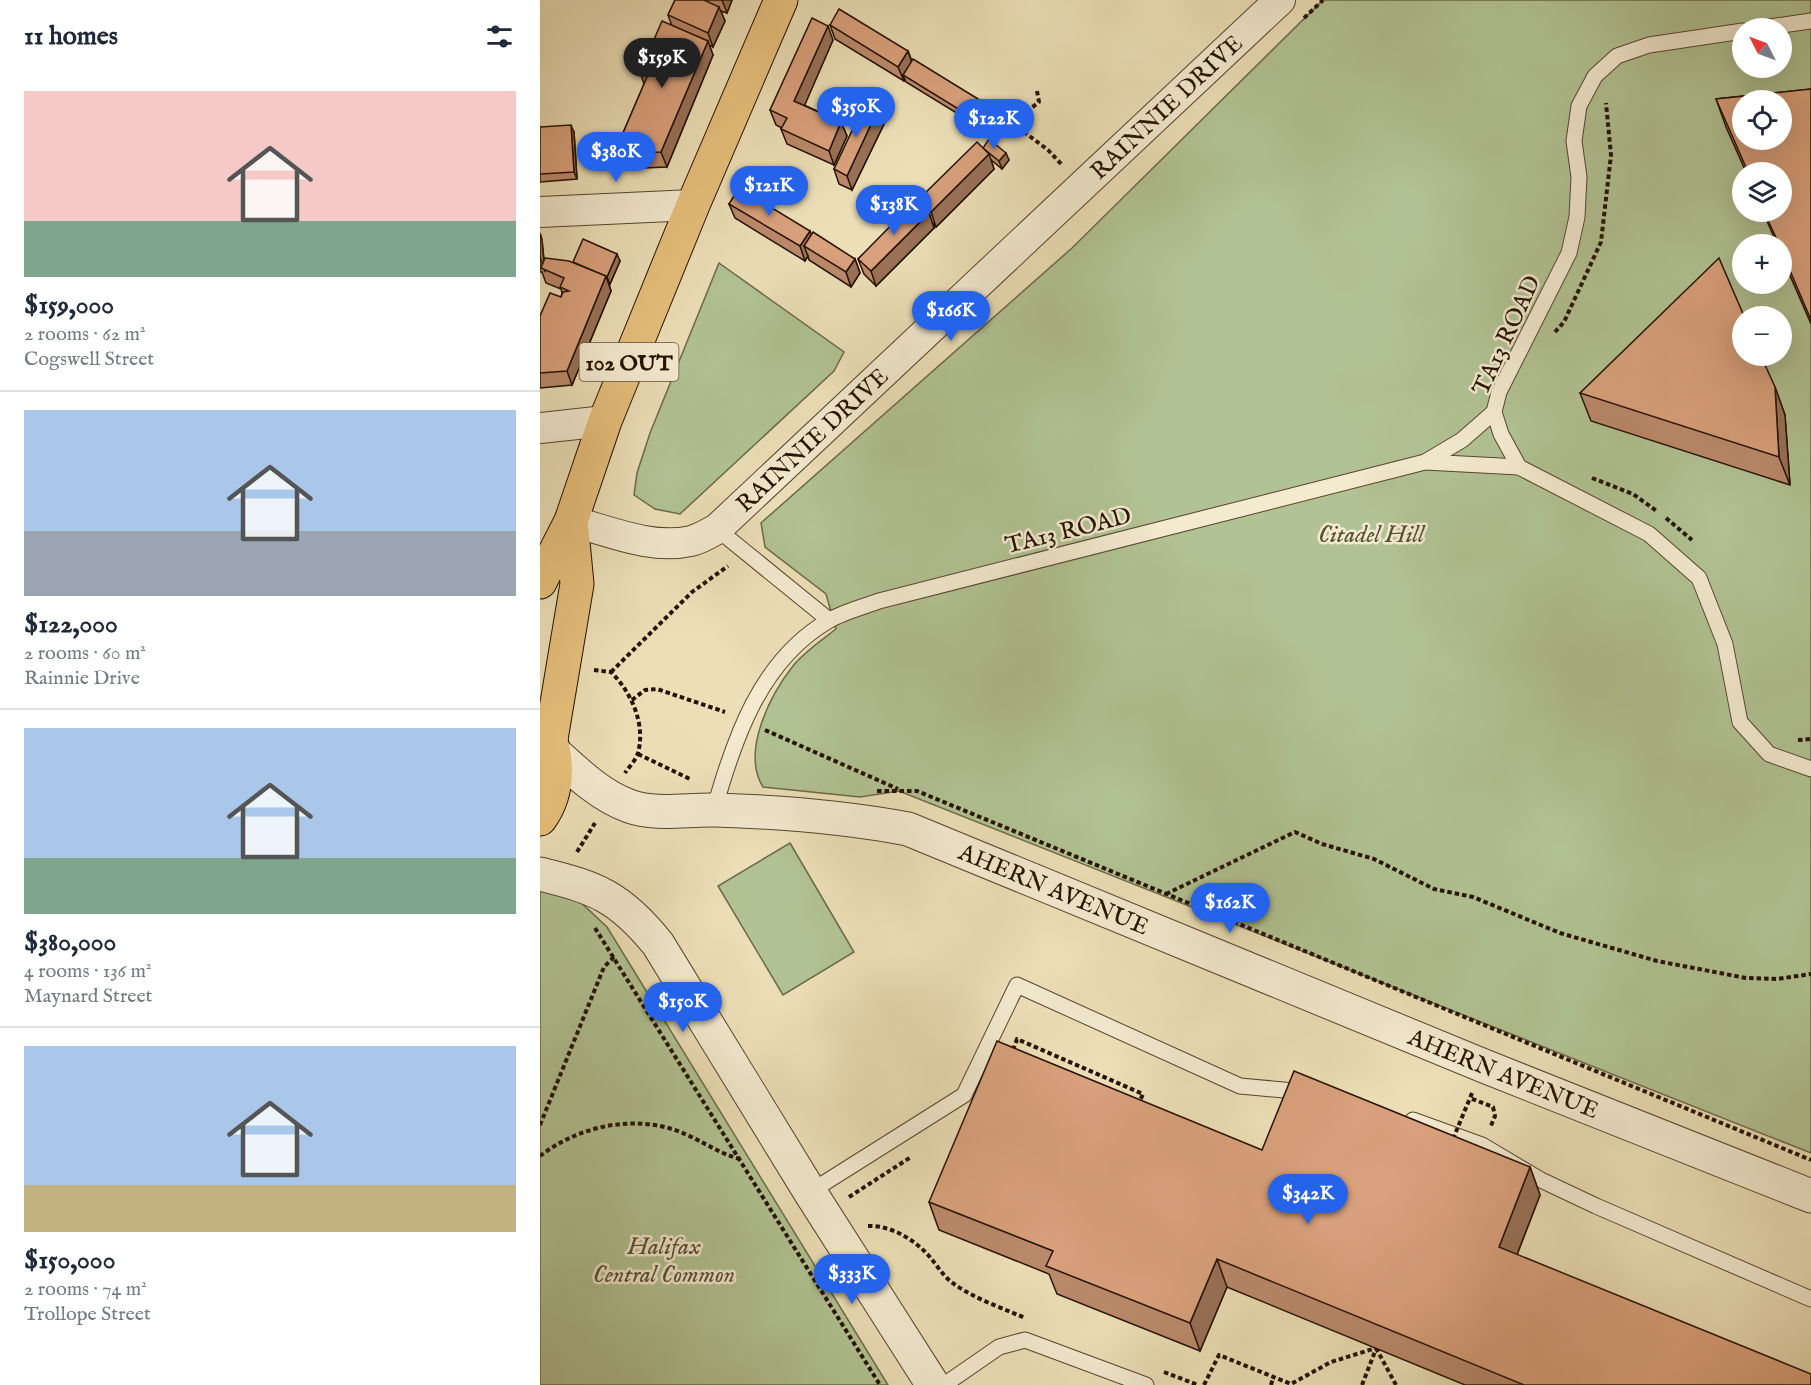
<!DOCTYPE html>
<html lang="en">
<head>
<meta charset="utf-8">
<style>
  body { margin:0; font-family:"IM FELL English",serif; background:#f6f6f7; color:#1f2937; height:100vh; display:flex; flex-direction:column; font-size:22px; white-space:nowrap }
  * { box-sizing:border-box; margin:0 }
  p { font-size:20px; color:#747a83 }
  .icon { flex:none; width:33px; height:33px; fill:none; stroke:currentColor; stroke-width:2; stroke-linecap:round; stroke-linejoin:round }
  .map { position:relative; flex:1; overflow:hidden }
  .details { display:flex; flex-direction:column; background:#fff; width:540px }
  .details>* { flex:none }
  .needle { width:39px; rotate:312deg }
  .fabs { position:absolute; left:1192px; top:18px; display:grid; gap:12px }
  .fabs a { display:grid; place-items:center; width:60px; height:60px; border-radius:50%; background:#fff; box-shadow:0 6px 24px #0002; font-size:30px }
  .price { position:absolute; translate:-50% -51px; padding:0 14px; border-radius:21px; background:#2563eb; color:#fff; font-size:20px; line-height:39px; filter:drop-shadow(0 2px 3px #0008) }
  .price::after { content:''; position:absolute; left:50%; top:36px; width:18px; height:14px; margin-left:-9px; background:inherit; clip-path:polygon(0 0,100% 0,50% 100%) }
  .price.current { background:#222; color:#fff }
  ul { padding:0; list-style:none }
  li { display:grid; align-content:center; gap:12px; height:318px; padding:0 24px }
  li+li { border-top:2px solid #e0e1e3 }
  li span { display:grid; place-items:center; height:186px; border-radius:0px; color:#555 }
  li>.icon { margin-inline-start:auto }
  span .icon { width:108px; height:108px; fill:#fffc; stroke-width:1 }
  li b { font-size:26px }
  h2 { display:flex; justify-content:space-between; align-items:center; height:72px; padding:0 24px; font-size:26px }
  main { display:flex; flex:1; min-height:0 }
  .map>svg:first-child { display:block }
  .green { fill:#b1c394; stroke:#6b6a4a; stroke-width:1.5; fill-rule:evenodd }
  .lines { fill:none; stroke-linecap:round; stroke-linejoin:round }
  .service-casing { stroke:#57452e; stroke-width:17 }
  .minor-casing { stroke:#57452e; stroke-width:32 }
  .tertiary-casing { stroke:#57452e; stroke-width:35 }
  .primary-casing { stroke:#251201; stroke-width:35 }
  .path { stroke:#251201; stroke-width:4; stroke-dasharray:4.5 3; stroke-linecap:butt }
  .service { stroke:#f3ead0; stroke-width:15 }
  .minor { stroke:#f3ead0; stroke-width:30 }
  .tertiary { stroke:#f3ead0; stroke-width:33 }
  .primary { stroke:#e6c07c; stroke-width:33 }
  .path-bridge { stroke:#251201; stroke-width:4; stroke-dasharray:4.5 3; stroke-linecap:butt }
  .wall { fill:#bb8a6c; stroke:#251201; stroke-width:1.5 }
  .shaded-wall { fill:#987158; stroke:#251201; stroke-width:1.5 }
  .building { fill:#d9a17d; stroke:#251201; stroke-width:1.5; fill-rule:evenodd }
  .labels { text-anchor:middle; stroke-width:5; stroke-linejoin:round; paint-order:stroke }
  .shield { fill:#f3ead0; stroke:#63533f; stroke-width:1.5 }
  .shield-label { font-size:22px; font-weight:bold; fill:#251201 }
  .street-label { font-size:24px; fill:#251201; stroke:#f3ead0 }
  .park-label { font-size:24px; font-style:italic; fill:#565034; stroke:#f3ead0 }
</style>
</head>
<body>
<main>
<section class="details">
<h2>11 homes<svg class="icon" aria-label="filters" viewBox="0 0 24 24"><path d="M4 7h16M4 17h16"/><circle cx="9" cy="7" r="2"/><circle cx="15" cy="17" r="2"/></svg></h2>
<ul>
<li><span style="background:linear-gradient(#f6c9c9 70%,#7fa58c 0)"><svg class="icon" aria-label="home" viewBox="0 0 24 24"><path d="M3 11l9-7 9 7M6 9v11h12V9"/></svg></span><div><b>$159,000</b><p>2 rooms · 62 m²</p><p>Cogswell Street</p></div></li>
<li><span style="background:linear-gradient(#a9c7e8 65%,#9aa5b1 0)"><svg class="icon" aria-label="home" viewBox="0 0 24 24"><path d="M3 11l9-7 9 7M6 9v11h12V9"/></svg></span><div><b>$122,000</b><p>2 rooms · 60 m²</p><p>Rainnie Drive</p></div></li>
<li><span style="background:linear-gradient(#a9c7e8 70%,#7fa58c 0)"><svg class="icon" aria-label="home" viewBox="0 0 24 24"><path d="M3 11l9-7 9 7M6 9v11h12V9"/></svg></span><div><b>$380,000</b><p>4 rooms · 136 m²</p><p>Maynard Street</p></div></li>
<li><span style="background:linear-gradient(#a9c7e8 75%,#c2b280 0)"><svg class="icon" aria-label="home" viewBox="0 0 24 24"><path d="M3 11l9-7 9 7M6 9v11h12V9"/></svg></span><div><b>$150,000</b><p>2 rooms · 74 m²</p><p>Trollope Street</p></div></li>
</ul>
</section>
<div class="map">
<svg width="1271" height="1385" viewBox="0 0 1271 1385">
  <rect width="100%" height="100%" fill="#ecdfb7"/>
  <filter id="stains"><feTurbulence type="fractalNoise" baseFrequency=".00333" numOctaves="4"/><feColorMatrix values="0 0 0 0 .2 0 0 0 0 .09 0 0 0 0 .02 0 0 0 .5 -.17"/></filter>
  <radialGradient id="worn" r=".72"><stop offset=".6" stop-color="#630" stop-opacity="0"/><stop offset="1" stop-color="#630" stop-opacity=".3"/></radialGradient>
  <!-- green -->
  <g class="green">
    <path d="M783 0H1271V1153L359 791 320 797 223 787C201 752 230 695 253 666 264 652 282 640 296 629L286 594 225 547 221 523 532 248ZM1203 28H1242V68H1203ZM1203 100H1242V140H1203ZM1203 172H1242V212H1203ZM1203 244H1242V284H1203ZM1203 316H1242V356H1203Z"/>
    <path d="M179 263 304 352 294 371 140 514 115 509 94 495 97 473 110 433Z"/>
    <path d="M250 843 314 952 243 995 178 886Z"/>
    <path d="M0 888 37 899 67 927 348 1385H0Z"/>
  </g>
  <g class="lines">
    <!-- service casing -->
    <g class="service-casing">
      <g id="service">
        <path d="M1222 28 1271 21"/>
        <path d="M1203 31 1109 45 1077 56 1055 76 1039 106 1034 141 1039 177 1037 217 1029 253 959 392 954 412 961 434 979 467 1109 534 1159 578 1185 644 1200 722 1229 754 1271 769"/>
        <path d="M885 462 979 467"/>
        <path d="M177 529 289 620"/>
        <path d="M174 810C194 739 220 661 288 621 303 612 323 607 339 601L885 462 922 440 954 412"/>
        <path d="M873 1120 942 1145 1001 1180 1056 1206 1271 1299"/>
        <path d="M270 1192 424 1095 477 985 700 1086 766 1092"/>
        <path d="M404 1385 459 1347 485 1340 606 1385"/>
      </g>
    </g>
    <!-- minor casing -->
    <g class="minor-casing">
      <g id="minor">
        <path d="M0 212 153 205"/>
        <path d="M0 428 65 421"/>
        <path id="s1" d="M31 521C69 531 112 550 151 541 160 539 169 533 177 529L740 0"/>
      </g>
    </g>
    <!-- tertiary casing -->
    <g class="tertiary-casing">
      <g id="tertiary">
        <path id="s2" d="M15 753C37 773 61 796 89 806 116 816 148 809 176 810 241 812 304 817 368 829L944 1066 1271 1196"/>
        <path d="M0 874C57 888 80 897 118 944L270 1192 393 1385"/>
      </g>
    </g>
    <!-- primary casing -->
    <g class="primary-casing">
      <g id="primary">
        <path d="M0 582 31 521 65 421 153 205 241 0"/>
        <path d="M0 722C21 748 20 792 0 819"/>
        <path d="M11 739 37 584 31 521"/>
      </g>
    </g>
    <!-- path -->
    <g class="path">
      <path d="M764 18 783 0"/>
      <path d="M497 91 499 102 472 123 508 150 523 166"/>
      <path d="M1015 332 1024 322 1061 242 1071 155 1066 103"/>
      <path d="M1052 478 1093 494 1118 512"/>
      <path d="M1126 518 1152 540"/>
      <path d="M54 670 71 672C91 692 106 724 98 753 96 760 89 767 85 773"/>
      <path d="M71 672 152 592 188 566"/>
      <path d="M92 700 105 690 117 689 185 712"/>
      <path d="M225 730 358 789"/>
      <path d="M1258 740 1271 739"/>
      <path d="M98 754 150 779"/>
      <path d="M337 791H377L1271 1160"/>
      <path d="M37 852 55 823"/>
      <path d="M626 894 755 832 782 844 834 859 894 889 933 897 1020 933 1117 961 1206 978 1237 979 1271 974"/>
      <path d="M55 928 340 1385"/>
      <path d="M473 1050 477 1039 603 1094 598 1105"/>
      <path d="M932 1093 930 1098 953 1107 955 1116 950 1128"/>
      <path d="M0 1125 64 967 74 957"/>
      <path d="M0 1156C40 1125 98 1113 145 1134 164 1142 180 1154 200 1159"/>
      <path d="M309 1197 371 1157"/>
      <path d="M328 1226C350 1225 374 1239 389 1256 396 1264 402 1274 410 1281 432 1298 460 1307 485 1318"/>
      <path d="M836 1348 856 1385"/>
      <path d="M624 1372 658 1385"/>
      <path d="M664 1385 679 1355 751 1384 791 1362 836 1348"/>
      <path d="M731 1385 733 1378"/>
      <path d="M822 1385 836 1349"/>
    </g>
    <!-- service -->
    <use href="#service" class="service"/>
    <!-- minor -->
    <use href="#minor" class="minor"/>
    <!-- tertiary -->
    <use href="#tertiary" class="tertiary"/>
    <!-- primary -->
    <use href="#primary" class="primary"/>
    <!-- path-bridge -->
    <path class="path-bridge" d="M913 1139 930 1098"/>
  </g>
  <!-- wall -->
  <g class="wall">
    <path d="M135 0H192L187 13 181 11 185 21 173 47 169 45 173 55 127 167 79 169 74 154 104 84 100 72 132 26 128 15Z"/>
    <path d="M290 25 368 51 372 61 443 102 446 110 436 125 366 82 365 80 364 81 295 39Z"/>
    <path d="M293 40 264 105 301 122 307 136 294 165 247 144 241 129 242 128 236 125 230 110Z"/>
    <path d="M1271 89V324L1242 257V244H1237L1223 212H1242V172H1206L1186 127 1176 99Z"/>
    <path d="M339 107 345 122 312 190 299 184 294 169Z"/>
    <path d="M0 127 34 132 37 179 0 182Z"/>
    <path d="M443 148 469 160 462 169 451 160 454 169 396 227 393 223 394 228 336 286 324 274 318 259 380 204 378 200Z"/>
    <path d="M189 204 271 235 315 259 320 273 311 287 269 260 268 256 265 261 195 218Z"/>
    <path d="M0 233 2 240 4 260 33 263 80 261 70 284H69L71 291 32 385 0 388V316L21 297 22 293 21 289 6 283 2 272H0Z"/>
    <path d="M1235 387 1245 415 1250 485 1051 421 1040 393Z"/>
    <path d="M722 1150 990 1167 1000 1195 977 1255 1271 1385H925L687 1287 660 1351 517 1294 509 1274 399 1230 389 1202Z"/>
  </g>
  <!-- shaded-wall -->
  <g class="shaded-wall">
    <path d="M182 0H192L187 13Z"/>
    <path d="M179 7 185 21 173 47 168 33Z"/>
    <path d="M288 26 293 40 260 116 254 101Z"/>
    <path d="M168 41 173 55 127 167 121 152Z"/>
    <path d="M368 51 373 66 363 75 365 80 364 81 358 67Z"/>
    <path d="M443 102 446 110 436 125 433 118Z"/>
    <path d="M339 107 345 122 312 190 307 176Z"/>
    <path d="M301 122 307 136 294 165 289 151Z"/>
    <path d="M31 125 34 132 37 179 34 172Z"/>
    <path d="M466 153 469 160 462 169 459 161Z"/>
    <path d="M449 154 454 169 396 227 391 212Z"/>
    <path d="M389 213 394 228 336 286 331 271Z"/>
    <path d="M270 231 275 245 264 246 268 256 265 261 260 246Z"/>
    <path d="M0 233 2 240 5 272 0 257Z"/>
    <path d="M77 254 80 261 70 284 67 277Z"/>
    <path d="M315 259 320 273 311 287 306 272Z"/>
    <path d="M66 276 71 291 32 385 27 371Z"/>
    <path d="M1235 387 1245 415 1250 485 1239 457Z"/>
    <path d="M990 1167 1000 1195 969 1275 959 1247Z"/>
    <path d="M677 1259 687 1287 660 1351 650 1323Z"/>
  </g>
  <!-- building -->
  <g class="building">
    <path d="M135 0H164L179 7 168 33 128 15Z"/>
    <path d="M299 9 368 51 358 67 290 25Z"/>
    <path d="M272 18 288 26 254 101 301 122 289 151 241 129 247 118 230 110Z"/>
    <path d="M122 21 168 41 121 152 74 154 107 77 100 72Z"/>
    <path d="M373 59 443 102 433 118 363 75Z"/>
    <path d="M1271 89V320L1242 252V244H1239L1224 212H1242V172H1208L1176 99ZM1203 100H1242V140H1203Z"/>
    <path d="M326 101 339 107 307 176 294 169Z"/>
    <path d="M31 125 34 172 0 174V127Z"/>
    <path d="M449 139 466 153 459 161 443 148Z"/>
    <path d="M437 142 449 154 391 212 378 200Z"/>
    <path d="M199 188 270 231 260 246 189 204Z"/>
    <path d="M376 200 389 213 331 271 318 259Z"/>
    <path d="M273 232 315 259 306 272 264 246Z"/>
    <path d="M43 239 77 254 67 277 33 262Z"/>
    <path d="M5 258 29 261 66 276 27 371 0 373V316L10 293 21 297 23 292 29 291 20 287 24 278 1 268Z"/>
    <path d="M1179 258 1204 316H1203V356H1221L1235 387 1239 457 1040 393Z"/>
    <path d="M457 1041 722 1150 754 1071 990 1167 959 1247 1271 1374V1385H984L677 1259 650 1323 506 1266 513 1251 389 1202Z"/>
  </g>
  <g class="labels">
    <!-- shield labels -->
    <rect class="shield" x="39.5" y="343" width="99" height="38" rx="4.5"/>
    <g class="shield-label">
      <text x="89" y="370">102 OUT</text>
    </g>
    <!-- street labels -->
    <g class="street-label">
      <text dy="8" stroke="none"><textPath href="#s1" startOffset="768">RAINNIE DRIVE</textPath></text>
      <text transform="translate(966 335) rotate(-65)" y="8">TA13 ROAD</text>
      <text dy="8" stroke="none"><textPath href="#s1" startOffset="282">RAINNIE DRIVE</textPath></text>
      <text transform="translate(528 530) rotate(-14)" y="8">TA13 ROAD</text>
      <text dy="8" stroke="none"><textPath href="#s2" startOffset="530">AHERN AVENUE</textPath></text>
      <text dy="8" stroke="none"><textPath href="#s2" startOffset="1016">AHERN AVENUE</textPath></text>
    </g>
    <!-- park labels -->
    <g class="park-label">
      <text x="831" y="542">Citadel Hill</text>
      <text x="124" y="1254">Halifax<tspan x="124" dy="28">Central Common</tspan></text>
    </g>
  </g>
  <rect width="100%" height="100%" filter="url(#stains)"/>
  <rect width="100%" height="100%" fill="url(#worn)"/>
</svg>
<div class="fabs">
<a><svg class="needle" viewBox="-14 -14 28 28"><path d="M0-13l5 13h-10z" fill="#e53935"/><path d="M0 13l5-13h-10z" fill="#747a83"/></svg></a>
<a><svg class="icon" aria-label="locate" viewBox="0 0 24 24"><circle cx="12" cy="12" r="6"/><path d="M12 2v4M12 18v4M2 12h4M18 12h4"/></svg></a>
<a><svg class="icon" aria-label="layers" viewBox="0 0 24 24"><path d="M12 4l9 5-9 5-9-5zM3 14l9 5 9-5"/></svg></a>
<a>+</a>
<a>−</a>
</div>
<b class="price current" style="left:122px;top:89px">$159K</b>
<b class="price" style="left:316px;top:138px">$350K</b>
<b class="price" style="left:454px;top:150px">$122K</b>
<b class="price" style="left:76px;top:183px">$380K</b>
<b class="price" style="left:229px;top:217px">$121K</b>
<b class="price" style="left:354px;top:236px">$138K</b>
<b class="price" style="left:411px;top:342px">$166K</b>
<b class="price" style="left:690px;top:934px">$162K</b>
<b class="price" style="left:143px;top:1033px">$150K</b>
<b class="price" style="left:768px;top:1225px">$342K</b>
<b class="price" style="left:312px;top:1305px">$333K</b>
</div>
</main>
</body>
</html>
